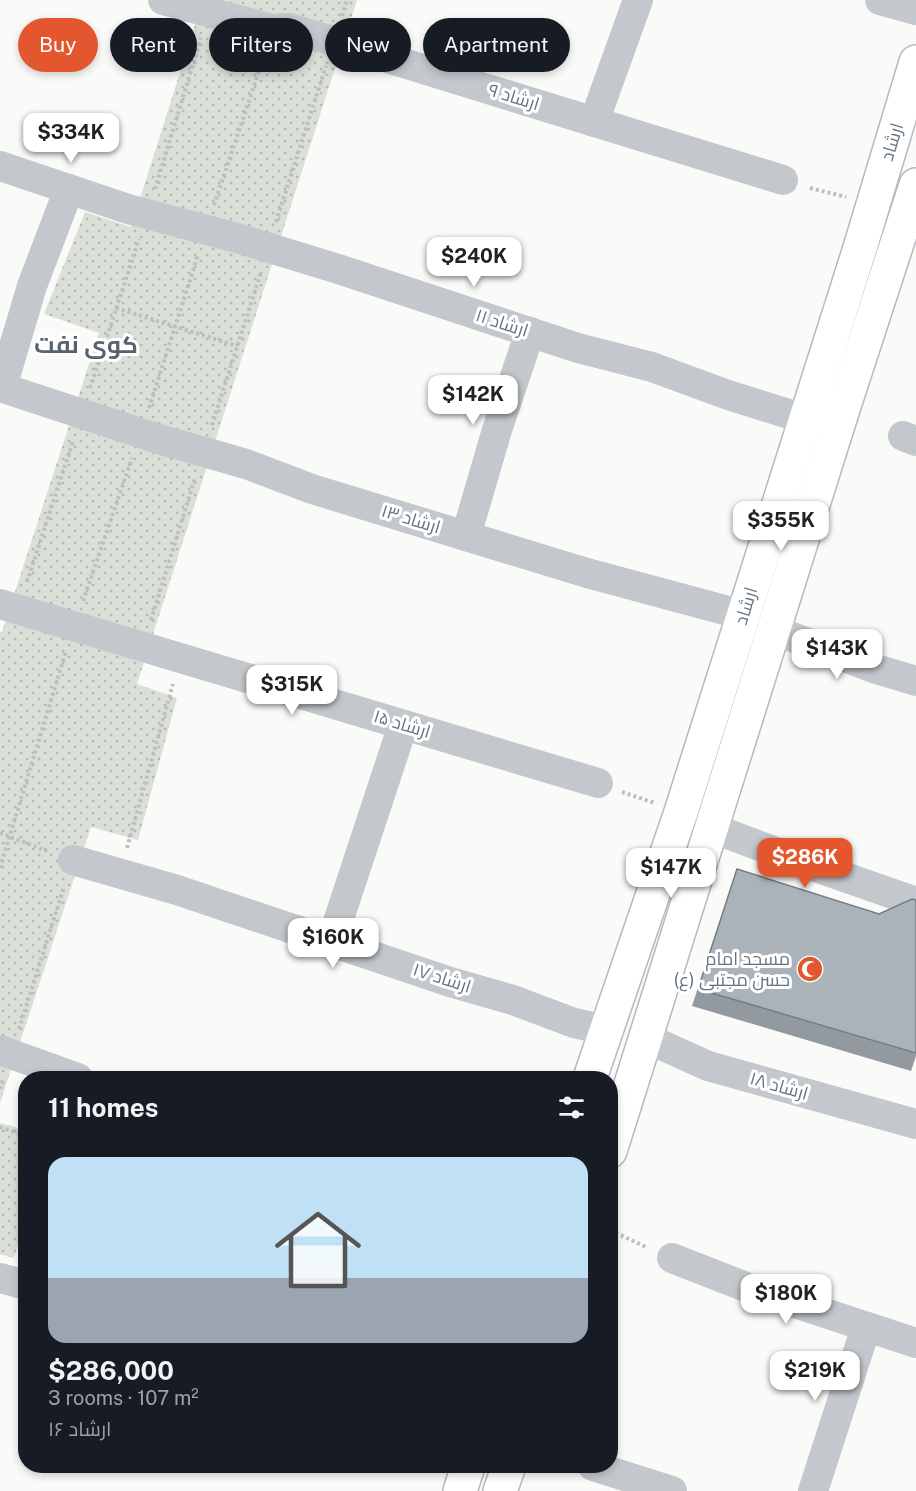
<!DOCTYPE html>
<html lang="en">
<head>
<meta charset="utf-8">
<style>
  body { margin:0; font-family:"Public Sans",Cairo,sans-serif; background:#242831; color:#f1f3f6; height:100vh; display:flex; flex-direction:column; font-size:22px; white-space:nowrap }
  * { box-sizing:border-box; margin:0 }
  p { font-size:20px; color:#9ea1a6 }
  .icon { flex:none; width:33px; height:33px; fill:none; stroke:currentColor; stroke-width:2; stroke-linecap:round; stroke-linejoin:round }
  .map { position:relative; flex:1; overflow:hidden }
  .drawer { position:absolute; left:18px; top:1071px; width:600px; height:402px; display:flex; flex-direction:column; background:#171b24; border-radius:24px; box-shadow:0 3px 9px #0003 }
  .drawer>* { flex:none }
  .banner { position:absolute; left:18px; top:18px; width:600px; height:54px; display:flex; gap:12px }
  .price { position:absolute; translate:-50% -51px; padding:0 14px; border-radius:12px; background:#fff; color:#222; font-size:20px; line-height:39px; filter:drop-shadow(0 2px 3px #0008) }
  .price::after { content:''; position:absolute; left:50%; top:36px; width:18px; height:14px; margin-left:-9px; background:inherit; clip-path:polygon(0 0,100% 0,50% 100%) }
  .price.current { background:#e4572e; color:#fff }
  ul { padding:0; list-style:none }
  li { display:grid; align-content:center; gap:12px; height:318px; padding:0 30px }
  li+li { border-top:2px solid #363941 }
  li span { display:grid; place-items:center; height:186px; border-radius:18px; color:#555 }
  li>.icon { margin-inline-start:auto }
  span .icon { width:108px; height:108px; fill:#fffc; stroke-width:1 }
  li b { font-size:26px }
  h2 { display:flex; justify-content:space-between; align-items:center; height:72px; padding:0 30px; font-size:26px }
  .chip { padding:0 21px; border-radius:27px; background:#171b24; box-shadow:0 3px 9px #0003; font-size:21px; line-height:54px }
  .chip.current { background:#e4572e; color:#fff }
  .map>svg:first-child { display:block }
  .grass { fill:url(#grass-dots) }
  .lines { fill:none; stroke-linecap:round; stroke-linejoin:round }
  .secondary-casing { stroke:#b3babf; stroke-width:36 }
  .path { stroke:#bbbfc2; stroke-width:4; stroke-dasharray:3 3; stroke-linecap:butt }
  .street { stroke:#c3c8cc; stroke-width:30 }
  .secondary { stroke:#fff; stroke-width:33 }
  .wall { fill:#929a9f }
  .building { fill:#aab3b9; stroke:#777d82; stroke-width:1.5 }
  .labels { text-anchor:middle; stroke-width:6; stroke-linejoin:round; paint-order:stroke }
  .street-label { font-size:18px; fill:#657683; stroke:#fff }
  .poi-label { font-size:18px; fill:#657683; stroke:#fff; text-anchor:end }
  .district-label { font-size:24px; font-weight:bold; fill:#57646e; stroke:#fff }
</style>
</head>
<body>
<div class="map">
<svg width="916" height="1491" viewBox="0 0 916 1491">
  <defs>
    <pattern id="grass-dots" width="8" height="8" patternUnits="userSpaceOnUse" patternTransform="scale(1.5)"><rect width="8" height="8" fill="#dadfd7"/><path d="M2 2h.1M6 6h.1" fill="none" stroke="#b4b9b4" stroke-width="1.8" stroke-linecap="round"/></pattern>
  </defs>
  <rect width="100%" height="100%" fill="#fafaf8"/>
  <!-- grass -->
  <g class="grass">
    <path d="M203 0H357L137 684 177 698 138 840 91 827 0 1103V632H2L99 333 44 314 85 212 131 227Z"/>
    <path d="M0 1123 25 1130V1220L14 1258 0 1254Z"/>
  </g>
  <g class="lines">
    <!-- secondary casing -->
    <g class="secondary-casing">
      <g id="secondary">
        <path d="M590 1078 681 812 860 248 916 62"/>
        <path d="M610 1151 842 412 916 185"/>
        <path d="M460 1491 468 1466"/>
        <path d="M500 1491 509 1466"/>
      </g>
    </g>
    <!-- path -->
    <g class="path">
      <path d="M342 16 347 0"/>
      <path d="M810 188 846 197"/>
      <path d="M155 189 201 38"/>
      <path d="M214 205 264 56"/>
      <path d="M276 222 326 66"/>
      <path d="M116 308 237 346"/>
      <path d="M90 388 139 239"/>
      <path d="M149 408 198 255"/>
      <path d="M212 425 261 272"/>
      <path d="M27 582 73 441"/>
      <path d="M83 601 132 458"/>
      <path d="M151 620 195 478"/>
      <path d="M622 792 655 803"/>
      <path d="M0 833 47 851"/>
      <path d="M127 848 173 684"/>
      <path d="M0 868 66 651"/>
      <path d="M19 1029 64 887"/>
      <path d="M0 1089 3 1079"/>
      <path d="M0 1127 26 1136"/>
      <path d="M610 1230 648 1248"/>
    </g>
    <!-- street -->
    <g class="street">
      <path d="M163 0 272 29 290 28 783 180"/>
      <path d="M880 0 916 10"/>
      <path d="M594 122 638 0"/>
      <path d="M0 166 128 209 237 238 335 268 578 348 652 367 728 395 805 419"/>
      <path d="M0 387 162 440 246 464 312 489 587 573 743 615"/>
      <path d="M2 387 32 286 69 189"/>
      <path d="M903 436 916 441"/>
      <path d="M466 536 497 430 530 332"/>
      <path d="M0 604 598 783"/>
      <path d="M774 630 876 669 916 681"/>
      <path d="M712 828 810 865 916 902"/>
      <path d="M73 860 177 890 450 982 513 1000 574 1023 606 1030"/>
      <path d="M331 943 403 725"/>
      <path d="M646 1038 708 1066 916 1124"/>
      <path d="M0 1050 78 1078"/>
      <path d="M672 1258 746 1287 916 1343"/>
      <path d="M0 1278 26 1285"/>
      <path d="M593 1466 672 1491"/>
      <path d="M813 1491 866 1327"/>
    </g>
    <!-- secondary -->
    <use href="#secondary" class="secondary"/>
  </g>
  <!-- wall -->
  <path class="wall" d="M737 869 879 914 916 900V1056L911 1071 692 1006Z"/>
  <!-- building -->
  <path class="building" d="M737 869 879 914 912 899 916 900V1053L698 989Z"/>
  <!-- icons -->
  <defs>
    <g id="mosque-disc" transform="scale(1.35)"><circle r="9.5" fill="#e4572e" stroke="#fff"/><path d="M3.5-4.9A6 6 0 1 0 3.5 4.9A5 5 0 1 1 3.5-4.9Z" fill="#fff"/></g>
  </defs>
  <g fill-rule="evenodd">
    <use href="#mosque-disc" x="810" y="969"/>
  </g>
  <g class="labels">
    <!-- street labels -->
    <g class="street-label">
      <text transform="translate(514 97) rotate(17)" y="6">ارشاد ۹</text>
      <text transform="translate(892 142) rotate(-73)" y="6">ارشاد</text>
      <text transform="translate(502 323) rotate(18)" y="6">ارشاد ۱۱</text>
      <text transform="translate(411 519) rotate(17)" y="6">ارشاد ۱۳</text>
      <text transform="translate(746 606) rotate(-73)" y="6">ارشاد</text>
      <text transform="translate(402 724) rotate(17)" y="6">ارشاد ۱۵</text>
      <text transform="translate(442 978) rotate(18)" y="6">ارشاد ۱۷</text>
      <text transform="translate(779 1086) rotate(16)" y="6">ارشاد ۱۸</text>
    </g>
    <!-- poi labels -->
    <g class="poi-label">
      <text x="790" y="965">مسجد امام<tspan x="790" dy="21">حسن مجتبی (ع)</tspan></text>
    </g>
    <!-- district labels -->
    <g class="district-label">
      <text x="86" y="353">کوی نفت</text>
    </g>
  </g>
</svg>
<b class="price" style="left:71px;top:164px">$334K</b>
<b class="price" style="left:474px;top:288px">$240K</b>
<b class="price" style="left:473px;top:426px">$142K</b>
<b class="price" style="left:781px;top:552px">$355K</b>
<b class="price" style="left:837px;top:680px">$143K</b>
<b class="price" style="left:292px;top:716px">$315K</b>
<b class="price current" style="left:805px;top:889px">$286K</b>
<b class="price" style="left:671px;top:899px">$147K</b>
<b class="price" style="left:333px;top:969px">$160K</b>
<b class="price" style="left:786px;top:1325px">$180K</b>
<b class="price" style="left:815px;top:1402px">$219K</b>
<div class="banner">
<a class="chip current">Buy</a>
<a class="chip">Rent</a>
<a class="chip">Filters</a>
<a class="chip">New</a>
<a class="chip">Apartment</a>
</div>
<section class="drawer">
<h2>11 homes<svg class="icon" aria-label="filters" viewBox="0 0 24 24"><path d="M4 7h16M4 17h16"/><circle cx="9" cy="7" r="2"/><circle cx="15" cy="17" r="2"/></svg></h2>
<ul>
<li><span style="background:linear-gradient(#bfe0f5 65%,#9aa5b1 0)"><svg class="icon" aria-label="home" viewBox="0 0 24 24"><path d="M3 11l9-7 9 7M6 9v11h12V9"/></svg></span><div><b>$286,000</b><p>3 rooms · 107 m²</p><p>ارشاد ۱۶</p></div></li>
</ul>
</section>
</div>
</body>
</html>
